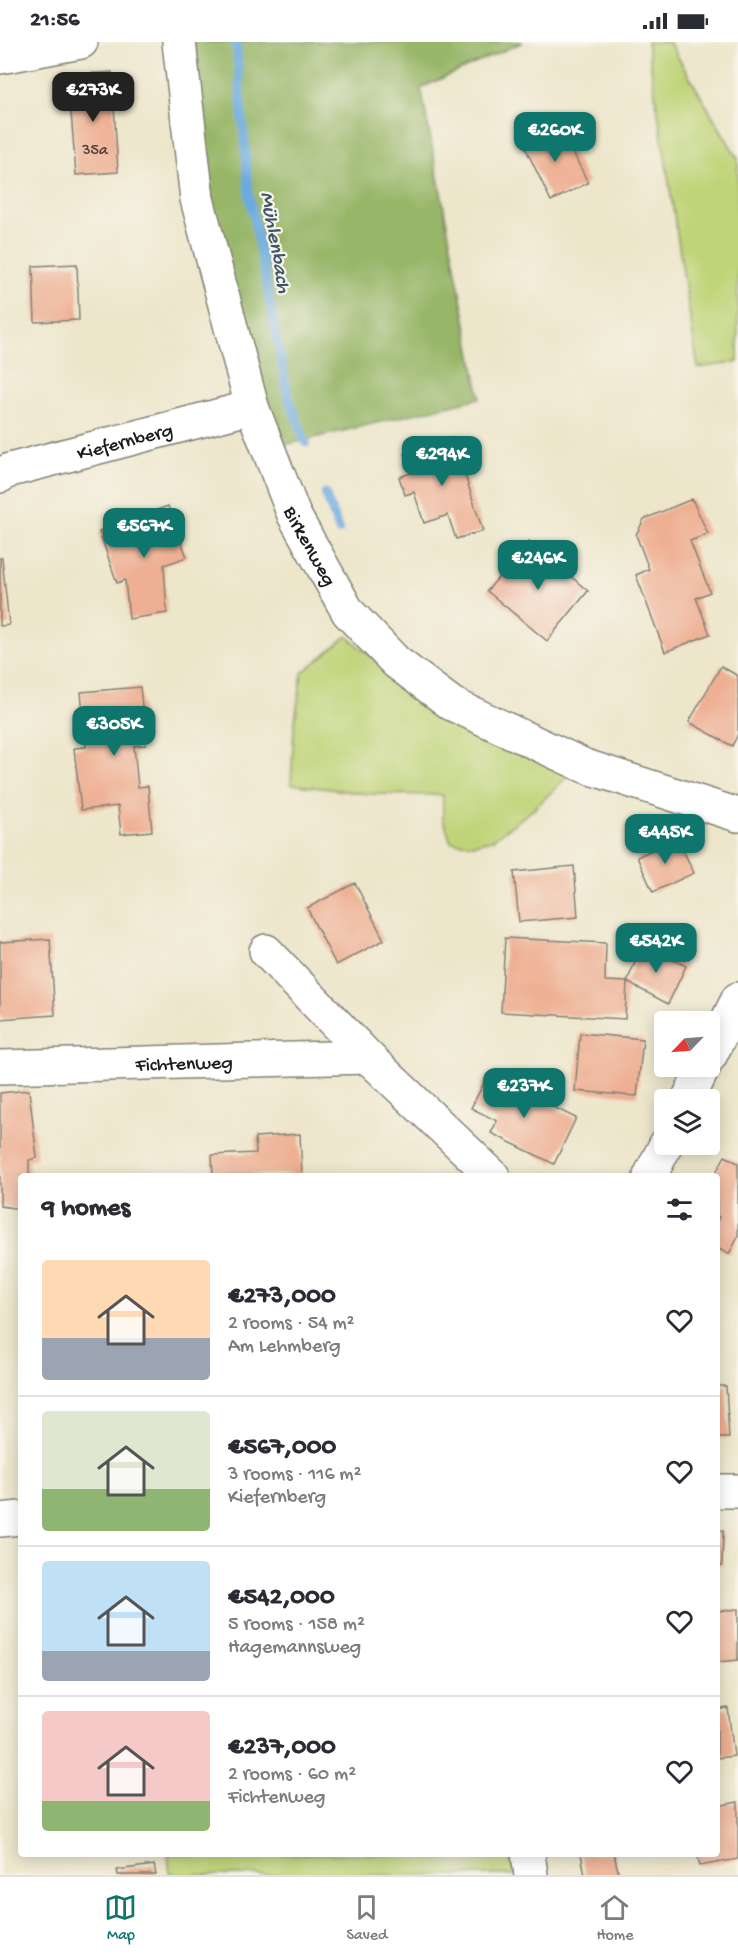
<!DOCTYPE html>
<html lang="en">
<head>
<meta charset="utf-8">
<style>
  body { margin:0; font-family:"Gochi Hand",sans-serif; background:#f2f2f3; color:#2b2b33; height:100vh; display:flex; flex-direction:column; font-size:22px; white-space:nowrap }
  * { box-sizing:border-box; margin:0 }
  p { font-size:20px; color:#7c7c81 }
  .icon { flex:none; width:33px; height:33px; fill:none; stroke:currentColor; stroke-width:2; stroke-linecap:round; stroke-linejoin:round }
  .map { position:relative; flex:1; overflow:hidden }
  .sheet { position:absolute; left:18px; top:1131px; width:702px; height:684px; display:flex; flex-direction:column; background:#fff; border-radius:6px; box-shadow:0 3px 15px #0003 }
  .sheet>* { flex:none }
  .needle { width:39px; rotate:245deg }
  .controls { position:absolute; left:654px; top:969px; display:grid; gap:12px }
  .controls a { display:grid; place-items:center; width:66px; height:66px; border-radius:6px; background:#fff; box-shadow:0 3px 15px #0003; font-size:30px }
  .price { position:absolute; translate:-50% -51px; padding:0 14px; border-radius:12px; background:#0f766e; color:#fff; font-size:20px; line-height:39px; filter:drop-shadow(0 2px 3px #0008) }
  .price::after { content:''; position:absolute; left:50%; top:36px; width:18px; height:14px; margin-left:-9px; background:inherit; clip-path:polygon(0 0,100% 0,50% 100%) }
  .price.selected { background:#222; color:#fff }
  ul { padding:0; list-style:none }
  li { display:flex; align-items:center; gap:18px; height:150px; padding:0 24px }
  li+li { border-top:2px solid #e1e1e2 }
  li span { display:grid; place-items:center; flex:none; width:168px; height:120px; border-radius:6px; color:#555 }
  li>.icon { margin-inline-start:auto }
  span .icon { width:72px; height:72px; fill:#fffc; stroke-width:1 }
  li b { font-size:26px }
  h2 { display:flex; justify-content:space-between; align-items:center; height:72px; padding:0 24px; font-size:26px }
  .status { display:flex; justify-content:space-between; align-items:center; height:42px; padding:0 30px; background:#fff; direction:ltr }
  .status svg { height:16px; fill:currentColor }
  .tabs { display:flex; justify-content:space-around; align-items:center; height:84px; border-top:2px solid #e1e1e2; background:#fff; font-size:16px; color:#7c7c81 }
  .tabs a { display:grid; justify-items:center; gap:3px }
  .tabs .selected { color:#0f766e }
  .map>svg:first-child { display:block }
  .green { fill:#bfd478; stroke:#6e784a; stroke-width:1.5 }
  .forest { fill:#97b668; stroke:#5a6942; stroke-width:1.5 }
  .lines { fill:none; stroke-linecap:round; stroke-linejoin:round }
  .stream { stroke:#6cabdf; stroke-width:9 }
  .building { fill:#eeaf92 }
  .minor-casing { stroke:#848174; stroke-width:36 }
  .minor { stroke:#fff; stroke-width:33 }
  .labels { text-anchor:middle; stroke-width:4.5; stroke-linejoin:round; paint-order:stroke }
  .number-label { font-size:16px; fill:#50413a }
  .street-label { font-size:20px; fill:#1c1c1c; stroke:#f7f3e8 }
  .water-label { font-size:21px; font-style:italic; fill:#3c556a; stroke:#f7f3e8 }
</style>
</head>
<body>
<div class="status"><b>21:56</b><svg viewBox="0 0 49 12"><path d="M0 12V9h3v3zM5 12V6h3v6zM10 12V3h3v9zM15 12V0h3v12zM26 1h20v11H26zM47 4h2v5h-2z"/></svg></div>
<div class="map">
<svg width="738" height="1833" viewBox="0 0 738 1833">
  <rect width="100%" height="100%" fill="#f7f3e8"/>
  <filter id="ink" filterUnits="userSpaceOnUse"><feTurbulence type="fractalNoise" baseFrequency=".0167" numOctaves="2"/><feDisplacementMap in="SourceGraphic" scale="12" xChannelSelector="R" yChannelSelector="G"/><feConvolveMatrix kernelMatrix="1 2 1 2 8 2 1 2 1" color-interpolation-filters="sRGB"/></filter>
  <filter id="wash" filterUnits="userSpaceOnUse"><feTurbulence type="fractalNoise" baseFrequency=".008" numOctaves="4" result="noise"/><feDisplacementMap in="SourceGraphic" scale="24" xChannelSelector="R" yChannelSelector="G"/><feGaussianBlur stdDeviation="1.35" result="paint"/><feColorMatrix in="noise" values="0 0 0 0 0 0 0 0 0 0 0 0 0 0 0 0 0 1.4 0 .05"/><feComposite in="paint" operator="in"/></filter>
  <g filter="url(#wash)">
    <rect width="100%" height="100%" fill="#ede6cb"/>
    <!-- green -->
    <g class="green">
      <path d="M647 0H669L738 117V320L698 326Z"/>
      <path d="M347 594 443 677 569 733 534 767 492 798 473 802 451 800 443 777V753L368 752 291 742 294 686 302 631Z"/>
      <path d="M168 1812H512L516 1833H170Z"/>
    </g>
    <!-- forest -->
    <path class="forest" d="M194 0H523L421 46 480 356 280 404 209 155Z"/>
    <g class="lines">
      <!-- stream -->
      <g class="stream">
        <path d="M236 0 249 152 288 354 306 401"/>
        <path d="M325 451 339 488"/>
      </g>
    </g>
    <g id="blocks">
      <!-- building -->
      <g class="building">
        <path d="M112 30 118 130 76 133 68 33Z"/>
        <path d="M560 84 588 141 551 159 523 101Z"/>
        <path d="M77 222 79 278 35 280 33 224Z"/>
        <path d="M453 396 483 489 456 497 448 473 424 481 414 450 405 453 399 435 411 431 405 411Z"/>
        <path d="M692 457 708 492 690 499 710 550 696 556 710 592 665 610 636 533 649 527 636 493 644 477Z"/>
        <path d="M168 464 187 515 164 523 167 571 129 577 125 538 117 541 99 489Z"/>
        <path d="M529 499 588 549 547 599 487 549Z"/>
        <path d="M0 516H2L9 583 0 584Z"/>
        <path d="M721 624 738 634V692L732 704 689 680Z"/>
        <path d="M140 645 146 703 134 704 138 745 148 744 152 789 121 792 118 764 81 768 74 706 86 705 81 650Z"/>
        <path d="M677 796 694 831 653 850 637 815Z"/>
        <path d="M574 824 578 875 519 880 514 830Z"/>
        <path d="M355 841 384 898 336 923 307 866Z"/>
        <path d="M505 896 606 901 605 939 627 940 625 977 501 970Z"/>
        <path d="M50 897 55 973 0 977V900Z"/>
        <path d="M642 903 686 924 668 962 627 940Z"/>
        <path d="M580 991 643 997 637 1054 575 1049Z"/>
        <path d="M488 1033 576 1076 554 1122 491 1091 497 1079 471 1066Z"/>
        <path d="M29 1048 37 1116 29 1118V1132L33 1134H21V1167L0 1164V1051Z"/>
        <path d="M300 1092 302 1132 213 1134 212 1113 256 1111 255 1095Z"/>
        <path d="M725 1114 738 1121V1195L729 1212 717 1206V1179L719 1175 717 1174V1134H714Z"/>
        <path d="M717 1344H726L729 1396H717Z"/>
        <path d="M717 1489H723L722 1524H717Z"/>
        <path d="M738 1567V1618L717 1620V1569Z"/>
        <path d="M728 1666 734 1714 717 1716V1668Z"/>
        <path d="M738 1760V1817L700 1824 697 1812H717V1764Z"/>
        <path d="M581 1812H614L619 1833H585Z"/>
        <path d="M154 1823 156 1833H118L117 1828Z"/>
      </g>
    </g>
  </g>
  <g filter="url(#ink)">
    <use href="#blocks" fill-opacity="0" stroke="#848174" stroke-width="1.5"/>
    <g class="lines">
      <!-- minor casing -->
      <g class="minor-casing">
        <g id="minor">
          <path id="s1" d="M179 0 197 157 252 365 294 473 348 570 396 620 452 662 585 724 738 773"/>
          <path d="M0 15 81 0"/>
          <path id="s2" d="M0 434 10 428 252 365"/>
          <path d="M266 909 368 1015"/>
          <path d="M710 1014 738 957"/>
          <path id="s3" d="M0 1025 368 1015 493 1134"/>
          <path d="M688 1058 704 1024"/>
          <path d="M650 1134 666 1102"/>
          <path d="M717 1449H738"/>
          <path d="M0 1478 21 1476"/>
          <path d="M528 1812 531 1833"/>
        </g>
      </g>
      <!-- minor -->
      <use href="#minor" class="minor"/>
    </g>
  </g>
  <g class="labels">
    <!-- number labels -->
    <g class="number-label">
      <text x="95" y="112">35a</text>
    </g>
    <!-- street labels -->
    <g class="street-label">
      <text dy="7" stroke="none"><textPath href="#s2" startOffset="130">Kiefernberg</textPath></text>
      <text dy="7" stroke="none"><textPath href="#s1" startOffset="524">Birkenweg</textPath></text>
      <text dy="7" stroke="none"><textPath href="#s3" startOffset="184">Fichtenweg</textPath></text>
    </g>
    <!-- water labels -->
    <g class="water-label">
      <text transform="translate(277 200) rotate(80)" y="7">Mühlenbach</text>
    </g>
  </g>
</svg>
<div class="controls">
<a><svg class="needle" viewBox="-14 -14 28 28"><path d="M0-13l5 13h-10z" fill="#e53935"/><path d="M0 13l5-13h-10z" fill="#7c7c81"/></svg></a>
<a><svg class="icon" aria-label="layers" viewBox="0 0 24 24"><path d="M12 4l9 5-9 5-9-5zM3 14l9 5 9-5"/></svg></a>
</div>
<b class="price selected" style="left:93px;top:81px">€273K</b>
<b class="price" style="left:555px;top:121px">€260K</b>
<b class="price" style="left:442px;top:445px">€294K</b>
<b class="price" style="left:144px;top:517px">€567K</b>
<b class="price" style="left:538px;top:549px">€246K</b>
<b class="price" style="left:114px;top:715px">€305K</b>
<b class="price" style="left:665px;top:823px">€445K</b>
<b class="price" style="left:656px;top:932px">€542K</b>
<b class="price" style="left:524px;top:1077px">€237K</b>
<section class="sheet">
<h2>9 homes<svg class="icon" aria-label="filters" viewBox="0 0 24 24"><path d="M4 7h16M4 17h16"/><circle cx="9" cy="7" r="2"/><circle cx="15" cy="17" r="2"/></svg></h2>
<ul>
<li><span style="background:linear-gradient(#ffd9b3 65%,#9aa5b1 0)"><svg class="icon" aria-label="home" viewBox="0 0 24 24"><path d="M3 11l9-7 9 7M6 9v11h12V9"/></svg></span><div><b>€273,000</b><p>2 rooms · 54 m²</p><p>Am Lehmberg</p></div><svg class="icon" aria-label="heart" viewBox="0 0 24 24"><path d="M12 20l-8-8c-3-5 5-10 8-4 3-6 11-1 8 4z"/></svg></li>
<li><span style="background:linear-gradient(#dfe7d0 65%,#8fb573 0)"><svg class="icon" aria-label="home" viewBox="0 0 24 24"><path d="M3 11l9-7 9 7M6 9v11h12V9"/></svg></span><div><b>€567,000</b><p>3 rooms · 116 m²</p><p>Kiefernberg</p></div><svg class="icon" aria-label="heart" viewBox="0 0 24 24"><path d="M12 20l-8-8c-3-5 5-10 8-4 3-6 11-1 8 4z"/></svg></li>
<li><span style="background:linear-gradient(#bfe0f5 75%,#9aa5b1 0)"><svg class="icon" aria-label="home" viewBox="0 0 24 24"><path d="M3 11l9-7 9 7M6 9v11h12V9"/></svg></span><div><b>€542,000</b><p>5 rooms · 158 m²</p><p>Hagemannsweg</p></div><svg class="icon" aria-label="heart" viewBox="0 0 24 24"><path d="M12 20l-8-8c-3-5 5-10 8-4 3-6 11-1 8 4z"/></svg></li>
<li><span style="background:linear-gradient(#f6c9c9 75%,#8fb573 0)"><svg class="icon" aria-label="home" viewBox="0 0 24 24"><path d="M3 11l9-7 9 7M6 9v11h12V9"/></svg></span><div><b>€237,000</b><p>2 rooms · 60 m²</p><p>Fichtenweg</p></div><svg class="icon" aria-label="heart" viewBox="0 0 24 24"><path d="M12 20l-8-8c-3-5 5-10 8-4 3-6 11-1 8 4z"/></svg></li>
</ul>
</section>
</div>
<nav class="tabs">
<a class="selected"><svg class="icon" aria-label="map" viewBox="0 0 24 24"><path d="M3 6l6-2 6 2 6-2v14l-6 2-6-2-6 2zM9 4v14M15 6v14"/></svg>Map</a>
<a><svg class="icon" aria-label="saved" viewBox="0 0 24 24"><path d="M7 4h10v16l-5-4-5 4z"/></svg>Saved</a>
<a><svg class="icon" aria-label="home" viewBox="0 0 24 24"><path d="M3 11l9-7 9 7M6 9v11h12V9"/></svg>Home</a>
</nav>
</body>
</html>
